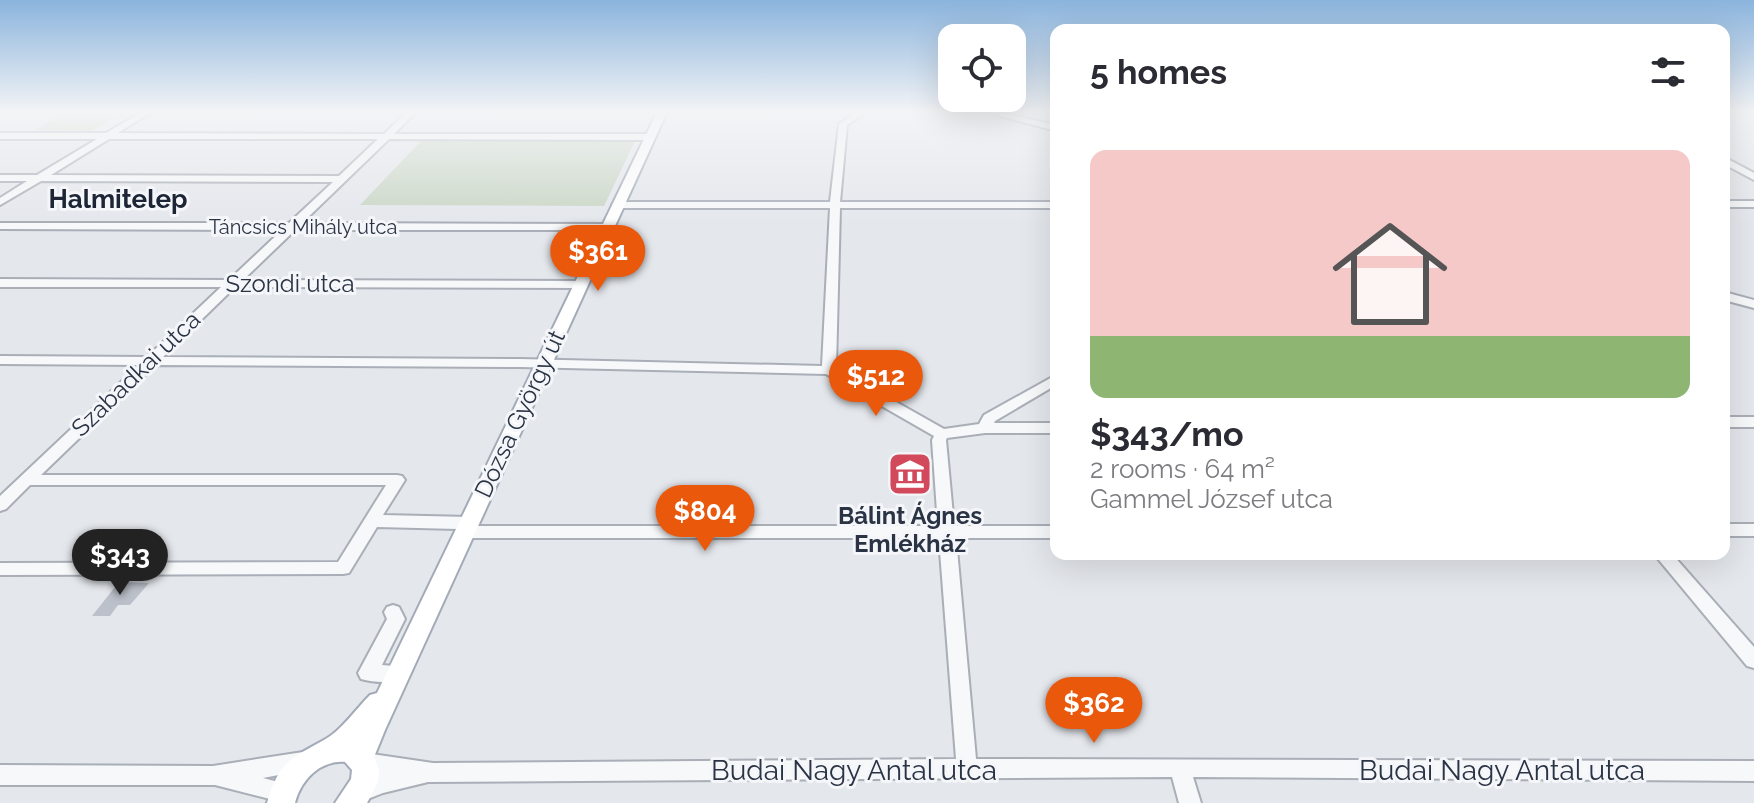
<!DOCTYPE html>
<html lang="en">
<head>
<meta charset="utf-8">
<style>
  body { margin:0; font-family:Raleway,sans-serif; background:#f7f7f7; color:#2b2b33; height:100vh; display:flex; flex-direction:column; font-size:30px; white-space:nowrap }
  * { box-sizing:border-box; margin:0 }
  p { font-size:26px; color:#7c7c81 }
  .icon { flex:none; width:44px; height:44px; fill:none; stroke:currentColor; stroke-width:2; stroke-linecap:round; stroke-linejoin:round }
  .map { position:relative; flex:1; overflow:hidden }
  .side { position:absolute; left:1050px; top:24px; width:680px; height:536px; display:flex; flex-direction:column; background:#fff; border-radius:16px; box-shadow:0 8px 32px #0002 }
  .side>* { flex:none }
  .buttons { position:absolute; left:938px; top:24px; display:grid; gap:16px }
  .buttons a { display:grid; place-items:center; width:88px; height:88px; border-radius:16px; background:#fff; box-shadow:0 8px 32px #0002; font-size:40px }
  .price { position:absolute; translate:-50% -68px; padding:0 18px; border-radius:28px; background:#ea580c; color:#fff; font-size:26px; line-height:52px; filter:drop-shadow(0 2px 4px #0008) }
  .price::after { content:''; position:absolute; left:50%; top:48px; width:24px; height:18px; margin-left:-12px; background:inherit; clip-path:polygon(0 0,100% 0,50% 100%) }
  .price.selected { background:#222; color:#fff }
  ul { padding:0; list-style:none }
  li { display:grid; align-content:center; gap:16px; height:424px; padding:0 40px }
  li+li { border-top:2px solid #e1e1e2 }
  li span { display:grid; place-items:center; height:248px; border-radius:16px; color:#555 }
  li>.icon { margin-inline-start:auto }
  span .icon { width:144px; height:144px; fill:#fffc; stroke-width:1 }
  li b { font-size:34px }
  h2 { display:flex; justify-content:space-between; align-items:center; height:96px; padding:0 40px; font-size:34px }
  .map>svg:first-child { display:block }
  .green { fill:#c9d6c5 }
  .building { fill:#bbc0ca }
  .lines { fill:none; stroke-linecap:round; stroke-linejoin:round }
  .minor-casing { stroke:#a9aeb7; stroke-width:4 }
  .major-casing { stroke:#a3abb8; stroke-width:4 }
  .minor { fill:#f7f8fa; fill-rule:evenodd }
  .major { fill:#fff; fill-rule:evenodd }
  .labels { text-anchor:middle; stroke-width:6; stroke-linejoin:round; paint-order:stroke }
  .far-street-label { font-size:20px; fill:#2b3445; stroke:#f4f6f9 }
  .street-label { font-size:24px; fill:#2b3445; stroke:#f4f6f9 }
  .poi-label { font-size:24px; font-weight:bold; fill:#2b3445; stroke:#f4f6f9 }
  .far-district-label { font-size:26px; font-weight:bold; fill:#1d2536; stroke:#f4f6f9 }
  .near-street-label { font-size:28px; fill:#2b3445; stroke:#f4f6f9 }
</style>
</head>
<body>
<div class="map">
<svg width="1754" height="803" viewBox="0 0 1754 803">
  <rect width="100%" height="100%" fill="#e4e7ec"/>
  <!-- green -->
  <g class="green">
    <path d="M60 116 115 117 92 131 35 130Z"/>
    <path d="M422 140 635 141 604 206 360 205Z"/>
  </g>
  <!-- building -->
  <path class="building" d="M119 582 149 583 130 605H118L110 616H92Z"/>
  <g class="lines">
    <!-- minor casing -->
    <g class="minor-casing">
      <g id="minor">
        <path d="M142 112H151L118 133 384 134 407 112H416L394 134H650L655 137 650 140 389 139 302 223 607 224 612 227 607 230H295L243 280 580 281 586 285 584 288 235 287 163 357 520 359 822 366 830 208H617L612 205 617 202H830L839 124 858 112H867L847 125 840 202H1056V208H840L836 368 944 429 979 424 984 415 1056 375V385L995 421 994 423H1056V433H985L947 438 946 440 954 526H1056V538H956L976 759 1754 761V781L1193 777 1201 803H1179L1172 777 428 782 383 793 360 802 352 799 349 792 352 785 378 775 358 770 355 763 358 756 365 753 433 763 956 759 939 538H464L458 536 456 532 458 529 377 527 349 573 343 574 0 575V563L338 562 386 485H30L6 509 0 511V496L139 365 0 364V356L147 357 221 287H0V279L229 280 282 230 0 229V223H289L333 182 41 181 0 205V198L27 181H0V175H37L97 139H0V133H106ZM109 139H378L339 176 51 175ZM155 365 520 367 826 374 934 436 932 440 938 526H475L477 523 475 519 469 517 383 515 405 480 402 476 397 475H41Z"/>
        <path d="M985 112H998L1056 125V131Z"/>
        <path d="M1724 157 1754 173V180L1724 164Z"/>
        <rect x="1724" y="201" width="30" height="6"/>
        <path d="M1724 292 1754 300V308L1724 300Z"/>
        <rect x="1724" y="417" width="30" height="10"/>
        <rect x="1724" y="524" width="30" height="12"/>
        <path d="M1654 554H1672L1754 647V668L1747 666Z"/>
        <path d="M393 605 399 607 405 619 382 665 407 667 410 673 407 679C394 683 374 683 361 679L358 673 387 619 384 612 387 607Z"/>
        <path d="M303 752 310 755 313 762 310 769 263 778 290 785 293 792 290 799 282 802 215 785H0V765L213 766Z"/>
      </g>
    </g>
    <!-- major casing -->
    <g class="major-casing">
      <path id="major" d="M657 112H667L385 730 374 757 379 770 378 782 367 803H335L351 779 352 770 345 762C320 760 301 780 295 803H267C279 761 290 759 324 740 341 731 356 709 370 695L377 693Z"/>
    </g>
    <!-- minor -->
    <use href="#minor" class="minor"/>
    <!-- major -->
    <use href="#major" class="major"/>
  </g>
  <!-- sky -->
  <linearGradient id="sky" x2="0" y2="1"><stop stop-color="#8bb4dd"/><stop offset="0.5" stop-color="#f3f4f6"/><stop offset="1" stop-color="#f3f4f6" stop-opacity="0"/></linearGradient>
  <rect width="1754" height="224" fill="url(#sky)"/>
  <!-- icons -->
  <defs>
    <g id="museum-square" transform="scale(2.3)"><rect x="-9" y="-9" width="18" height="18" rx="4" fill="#d1495b" stroke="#f4f6f9"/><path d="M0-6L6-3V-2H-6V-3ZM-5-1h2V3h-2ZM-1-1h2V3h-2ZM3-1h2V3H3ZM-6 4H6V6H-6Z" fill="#fff"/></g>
  </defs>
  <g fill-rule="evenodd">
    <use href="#museum-square" x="910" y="474"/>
  </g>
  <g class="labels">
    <!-- far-street labels -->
    <g class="far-street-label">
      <text x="303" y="234">Táncsics Mihály utca</text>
    </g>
    <!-- street labels -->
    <g class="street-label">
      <text x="290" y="292">Szondi utca</text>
      <text transform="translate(136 374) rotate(-44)" y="8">Szabadkai utca</text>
      <text transform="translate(520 414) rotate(-65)" y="8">Dózsa György út</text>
    </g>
    <!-- poi labels -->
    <g class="poi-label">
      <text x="910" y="524">Bálint Ágnes<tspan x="910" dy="28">Emlékház</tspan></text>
    </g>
    <!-- far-district labels -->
    <g class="far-district-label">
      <text x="118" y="208">Halmitelep</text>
    </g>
    <!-- near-street labels -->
    <g class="near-street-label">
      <text x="854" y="780">Budai Nagy Antal utca</text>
      <text x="1502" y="780">Budai Nagy Antal utca</text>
    </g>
  </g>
</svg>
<div class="buttons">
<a><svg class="icon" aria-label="locate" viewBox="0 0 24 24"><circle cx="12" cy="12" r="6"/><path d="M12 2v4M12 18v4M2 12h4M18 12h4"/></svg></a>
</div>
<b class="price" style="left:598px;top:293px">$361</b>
<b class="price" style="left:876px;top:418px">$512</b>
<b class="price" style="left:705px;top:553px">$804</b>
<b class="price selected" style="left:120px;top:597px">$343</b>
<b class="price" style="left:1094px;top:745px">$362</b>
<section class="side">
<h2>5 homes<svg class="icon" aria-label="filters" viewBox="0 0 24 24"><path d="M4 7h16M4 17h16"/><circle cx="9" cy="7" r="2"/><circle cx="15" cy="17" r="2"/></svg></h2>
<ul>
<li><span style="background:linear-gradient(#f6c9c9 75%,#8fb573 0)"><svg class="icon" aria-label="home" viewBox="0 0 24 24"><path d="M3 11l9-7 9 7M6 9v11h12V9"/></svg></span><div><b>$343/mo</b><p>2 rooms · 64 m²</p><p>Gammel József utca</p></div></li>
</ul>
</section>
</div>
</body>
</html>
